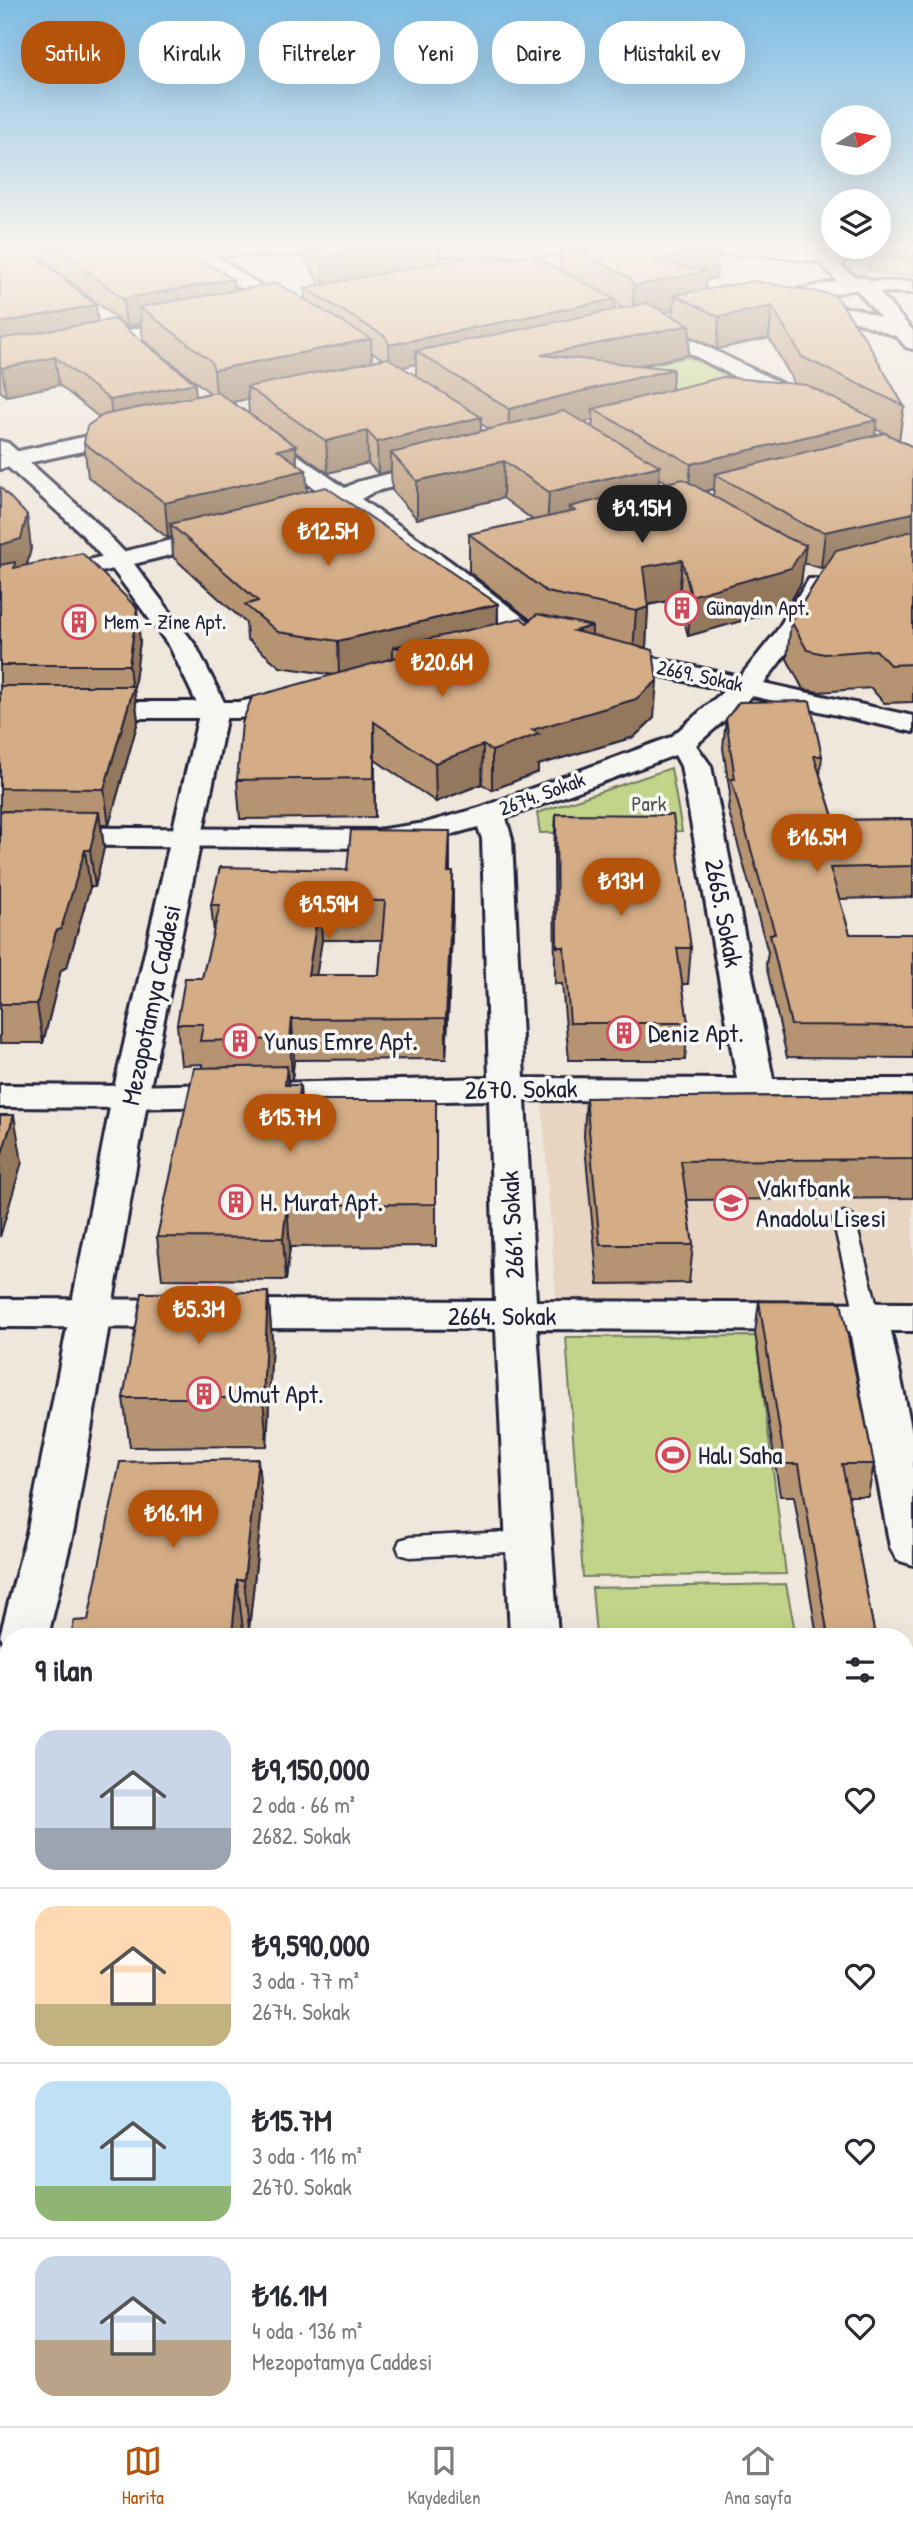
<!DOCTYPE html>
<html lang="tr">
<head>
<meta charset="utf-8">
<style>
  body { margin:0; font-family:"Patrick Hand",sans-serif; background:#f2f2f3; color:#2b2b33; height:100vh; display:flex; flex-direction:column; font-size:26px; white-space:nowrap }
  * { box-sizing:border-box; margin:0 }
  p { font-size:23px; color:#7c7c81 }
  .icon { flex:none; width:38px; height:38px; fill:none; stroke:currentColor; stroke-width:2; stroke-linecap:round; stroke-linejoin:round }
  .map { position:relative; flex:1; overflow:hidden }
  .panel { position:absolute; left:0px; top:1628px; width:914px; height:800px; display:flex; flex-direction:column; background:#fff; border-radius:28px 28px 0 0; box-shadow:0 7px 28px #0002 }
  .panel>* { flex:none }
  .top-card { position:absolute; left:21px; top:21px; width:872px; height:63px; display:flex; gap:14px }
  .needle { width:46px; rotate:79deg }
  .tools { position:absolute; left:821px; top:105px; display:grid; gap:14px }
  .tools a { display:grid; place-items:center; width:70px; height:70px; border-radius:50%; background:#fff; box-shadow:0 7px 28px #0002; font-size:35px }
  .price { position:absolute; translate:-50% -60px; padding:0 16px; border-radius:24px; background:#b45309; color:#fff; font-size:23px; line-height:46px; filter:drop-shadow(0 2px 4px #0008) }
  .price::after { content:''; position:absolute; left:50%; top:42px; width:21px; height:16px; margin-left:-10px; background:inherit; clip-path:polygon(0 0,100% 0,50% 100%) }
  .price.on { background:#222; color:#fff }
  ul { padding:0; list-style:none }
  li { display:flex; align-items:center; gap:21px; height:175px; padding:0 35px }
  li+li { border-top:2px solid #e1e1e2 }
  li span { display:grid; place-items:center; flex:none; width:196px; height:140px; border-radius:21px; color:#555 }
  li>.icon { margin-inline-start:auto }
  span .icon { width:84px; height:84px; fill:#fffc; stroke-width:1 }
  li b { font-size:30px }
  h2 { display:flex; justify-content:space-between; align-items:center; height:84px; padding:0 35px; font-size:30px }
  .chip { padding:0 24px; border-radius:28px; background:#fff; box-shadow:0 7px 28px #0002; font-size:24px; line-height:63px }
  .chip.on { background:#b45309; color:#fff }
  .menu { display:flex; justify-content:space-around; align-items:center; height:98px; border-top:2px solid #e1e1e2; background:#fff; font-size:19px; color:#7c7c81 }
  .menu a { display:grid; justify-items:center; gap:4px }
  .menu .on { color:#b45309 }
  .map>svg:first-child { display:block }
  .built { fill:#e7d5c2 }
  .green { fill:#c1d489; stroke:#727b62; stroke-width:2 }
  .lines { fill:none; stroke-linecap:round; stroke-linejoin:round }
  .service-casing { stroke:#22223b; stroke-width:5 }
  .minor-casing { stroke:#22223b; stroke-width:6 }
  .tertiary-casing { stroke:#22223b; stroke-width:6 }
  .secondary-casing { stroke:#22223b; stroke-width:6 }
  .trunk-casing { stroke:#22223b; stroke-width:6 }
  .path { stroke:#22223b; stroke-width:6; stroke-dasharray:2.5 8; stroke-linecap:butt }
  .service { fill:#f6f6f2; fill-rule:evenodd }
  .minor { fill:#f6f6f2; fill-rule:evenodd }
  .tertiary { fill:#f6f6f2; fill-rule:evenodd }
  .secondary { fill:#f6f6f2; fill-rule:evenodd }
  .trunk { fill:#f6f6f2; fill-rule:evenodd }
  .wall { fill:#b69472; stroke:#22223b; stroke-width:2; fill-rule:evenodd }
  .shaded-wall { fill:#94785d; stroke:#22223b; stroke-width:2 }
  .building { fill:#d4ac85; stroke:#22223b; stroke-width:2; fill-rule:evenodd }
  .labels { text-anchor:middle; stroke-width:7; stroke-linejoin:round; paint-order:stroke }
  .far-poi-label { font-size:21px; fill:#22223b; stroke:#f6f6f2; text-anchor:start }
  .far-street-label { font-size:21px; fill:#22223b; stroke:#f6f6f2 }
  .far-park-label { font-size:21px; fill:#525752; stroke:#f6f6f2 }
  .street-label { font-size:26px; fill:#22223b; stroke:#f6f6f2 }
  .poi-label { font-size:26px; fill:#22223b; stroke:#f6f6f2; text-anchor:start }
</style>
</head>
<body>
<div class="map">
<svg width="913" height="2426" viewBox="0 0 913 2426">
  <rect width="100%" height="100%" fill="#efe7dc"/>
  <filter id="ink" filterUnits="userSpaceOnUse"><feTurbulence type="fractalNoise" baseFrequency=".0143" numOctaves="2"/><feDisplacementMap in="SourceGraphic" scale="14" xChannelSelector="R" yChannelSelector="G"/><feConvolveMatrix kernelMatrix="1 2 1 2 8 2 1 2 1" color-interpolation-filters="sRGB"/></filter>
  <g filter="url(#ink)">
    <!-- built -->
    <path class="built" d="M542 1104 913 1106V1300H556Z"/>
    <!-- green -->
    <g class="green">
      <path d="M885 258 913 261V275H883L866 267 870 261Z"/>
      <path d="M689 357 745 383 597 419 640 367Z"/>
      <path d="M671 768 682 831 540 833 537 813Z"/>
      <path d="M756 1336 786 1574 583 1577 566 1337Z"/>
      <path d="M786 1584 796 1636H596L592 1588Z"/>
      <path d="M9 1943V2331L4 2334 0 2326V1966Z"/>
    </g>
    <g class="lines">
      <!-- service casing -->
      <g class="service-casing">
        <g id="service">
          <path d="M844 1212 852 1215 855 1220 880 1318 877 1324H859L856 1318 833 1220 836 1215Z"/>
          <path d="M526 1531 535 1534 539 1541 535 1548 526 1551 410 1557 400 1554 397 1547 400 1540 410 1537Z"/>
        </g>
      </g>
      <!-- minor casing -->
      <g class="minor-casing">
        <g id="minor">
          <path d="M0 247H788L834 254 843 259 834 264 758 254 214 255 302 312 305 316 302 320 295 322 189 256H0Z"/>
          <path d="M194 318 204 324 201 328 0 365V353Z"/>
          <path d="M648 318 813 399 816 404 805 410 797 409 641 328 638 324 641 320Z"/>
          <path d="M264 435 272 437 345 488 357 482 442 460 450 462 453 467 450 472 373 492 361 499 450 561 545 634 740 677 776 632 809 579H827L831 584 800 635 764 683 913 716V732L752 696 696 745 711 766 773 1079H913V1101L525 1100 536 1301 913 1303V1331H891L913 1437V1565L897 1560 890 1547 850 1331 537 1329 558 1636H510L496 1329 0 1327V1299L495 1301 489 1100 130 1108 0 1107V1085L130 1086 489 1078 482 839 478 827 428 841 377 848 0 845V827L377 830 425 823 479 808 671 737 725 690 527 646 432 571 344 509C328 517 305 528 287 523L283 518 287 513 314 506 328 498 256 447 253 442 256 437ZM675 755 681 766 737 1079 524 1078 512 839 506 818Z"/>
          <path d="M222 528 231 530 234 535 231 540 0 597V581Z"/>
          <path d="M300 689 310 691 314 697 310 703 239 718H0V702H239Z"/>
          <path d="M913 1861V1912L905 1915V1864Z"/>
          <path d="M9 2364V2418H31L16 2426H0V2368Z"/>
          <path d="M817 2418H883L886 2426H820Z"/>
        </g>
      </g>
      <!-- tertiary casing -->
      <g class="tertiary-casing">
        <g id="tertiary">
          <path d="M0 441 8 443 95 521 128 556 196 646 228 710 148 1097 74 1529 48 1636H9V1650L0 1636 28 1529 112 1097 200 710 170 647 110 566 79 531 0 460Z"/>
          <path d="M9 1675V1747L0 1750V1678Z"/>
        </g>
      </g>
      <!-- secondary casing -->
      <g class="secondary-casing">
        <g id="secondary">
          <path d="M861 277 868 279 870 283 868 287 797 301 857 309 912 329V337H898L853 320 790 311 787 307 796 301 769 307 759 301 769 295Z"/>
          <path d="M135 426 146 433 143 438 0 469V455Z"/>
        </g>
      </g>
      <!-- trunk casing -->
      <g class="trunk-casing">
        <path id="trunk" d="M843 247H913V256C891 253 858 247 841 265 856 285 890 282 913 281V293L879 292 913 331V349L906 347 855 288 838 282 822 264 831 253Z"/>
      </g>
      <!-- path -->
      <path class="path" d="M0 1910 9 1908"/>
      <!-- service -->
      <use href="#service" class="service"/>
      <!-- minor -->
      <use href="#minor" class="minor"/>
      <!-- tertiary -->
      <use href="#tertiary" class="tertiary"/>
      <!-- secondary -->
      <use href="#secondary" class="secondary"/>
      <!-- trunk -->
      <use href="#trunk" class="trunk"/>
    </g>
    <!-- wall -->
    <g class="wall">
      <path d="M0 247 196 396 210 393 143 340 141 323 126 326 41 259 40 247H180L234 291 305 300V288L320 285 304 257V247H440V262L490 261 561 271V247H719L716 278 706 280 705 290 754 281 904 406 899 440 913 447V702L884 703 871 688 819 692 803 689 787 659 791 621 825 567 821 568 803 563 801 583 787 608 688 636 679 599 648 605 646 647 643 648 654 718 634 737 538 765V772L492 790 482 784 436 802 375 760V817L240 819 237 780 334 675 280 667 247 639 246 623 173 557 172 537 168 538 88 477 84 443 100 418 59 385 6 396 0 391ZM614 303 623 308 614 310ZM674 310 673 316 664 312ZM690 336 717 349 769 338 795 384 672 389 673 369 640 366 688 355ZM372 352 382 359 372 361ZM416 364V376L402 367ZM248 399 249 414 232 402ZM593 420 592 427 584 422ZM481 424 489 429 481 431ZM875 429 885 433 874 436ZM296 451 328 473 368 463 378 474 391 471 392 490 417 519 503 498 533 520 469 534V572L531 620 527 623H498V604L307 491 297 463ZM659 478 668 483 658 485ZM714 489 713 496 704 491H706Z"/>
      <path d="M0 487 31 548 27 565 140 641 134 688 138 721 109 825H101L104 848 95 887H90L67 967 61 970 43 1043H0Z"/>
      <path d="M726 719 822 756 820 775 834 820 913 819V897L839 899 850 934H913V1058L787 1057 766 965 768 952 728 809 730 793 723 748Z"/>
      <path d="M556 814 691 948 688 984H682L688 1023 685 1060H569L562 984H555L554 849Z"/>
      <path d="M450 872 453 911 446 1059 294 1060 292 1080H288V1085H300L301 1100H436V1246L290 1247 286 1280 162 1279 157 1237 202 1068V1064L181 1065 177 1024 202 978 214 933 211 905ZM322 940H382L379 975H316Z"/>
      <path d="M913 1095V1198L687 1200 693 1245 689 1283 598 1284 584 1136 586 1098Z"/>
      <path d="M268 1292 272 1340 267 1446 130 1447 123 1398Z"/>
      <path d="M759 1301 874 1464 868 1496H848L875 1636H817L794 1496H780L755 1333Z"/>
      <path d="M262 1508 249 1629H243L242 1636H71L88 1620Z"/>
      <rect x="905" y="1940" width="8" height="182"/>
      <path d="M905 2155H913V2374L905 2368Z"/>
    </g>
    <!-- shaded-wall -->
    <g class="shaded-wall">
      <path d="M378 247H440V267L323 290 322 258Z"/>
      <path d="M713 247H719L716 278 706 280 704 303 675 295 674 310 632 319 634 286 654 261Z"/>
      <path d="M233 279 235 306 140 307 141 323 126 326 123 299Z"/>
      <path d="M615 299 613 322 416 351V364L390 370 389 345Z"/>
      <path d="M96 305 99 331 0 350V323Z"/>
      <path d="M772 306 769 338 717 349 719 317Z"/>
      <path d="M690 325 688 355 540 387 541 355Z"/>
      <path d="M371 339 372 374 247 387 248 399 217 405 214 370Z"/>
      <path d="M55 357 59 385 6 396 2 368Z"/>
      <path d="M673 369 671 401 593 409V420L508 441 509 409Z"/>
      <path d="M195 383 197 411 113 428 110 400Z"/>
      <path d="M481 417V449L391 453V471L378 474 377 442Z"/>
      <path d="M877 420 873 450 715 474 714 489 688 495 691 464Z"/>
      <path d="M367 431 368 463 328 473 326 441Z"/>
      <path d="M296 446 297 472 306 470 308 505 170 524 172 537 168 538 165 503 278 450Z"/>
      <path d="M504 461 503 498 417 519V481Z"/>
      <path d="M660 466 657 503 575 511 569 507V525L547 530 549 492Z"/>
      <path d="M913 513V547L821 568 825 532Z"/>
      <path d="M27 515 31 548 25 572 0 579V545Z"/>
      <path d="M806 545 801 583 787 608 688 636 691 596Z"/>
      <path d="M682 560 679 599 641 606 643 567Z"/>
      <path d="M498 604 497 639 393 647V663L339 676 338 641Z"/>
      <path d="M648 607 646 647 633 651 636 611Z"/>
      <path d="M137 608 140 641 134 688 138 721 109 825 104 789 132 693 129 665Z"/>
      <path d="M592 626 591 663 574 631Z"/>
      <path d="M657 681 654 718 634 737 538 765V772L492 790V751L532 730Z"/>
      <path d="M374 722 375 760V817L374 778Z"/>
      <path d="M483 745 482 784 436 802 435 763Z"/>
      <path d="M99 812 104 848 95 887 90 850Z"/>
      <path d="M450 831V870L448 911V872Z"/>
      <path d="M85 850 90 887 67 967 61 970 43 1043 37 1004 56 931Z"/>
      <path d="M453 872V911L446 1059V1018Z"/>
      <path d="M320 900 322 940 310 1015 308 975Z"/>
      <path d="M292 1019 294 1060 292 1080 290 1039Z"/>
      <path d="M287 1066 290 1107 285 1085Z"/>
      <path d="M14 1115 22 1162 0 1237V1159Z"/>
      <path d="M287 1205 290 1247 286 1280 283 1238Z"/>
      <path d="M268 1292 272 1340 267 1446 263 1398Z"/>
      <path d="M258 1459 262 1508 249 1629 244 1580Z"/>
      <path d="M237 1580 243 1629 242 1636H232Z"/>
      <path d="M410 2418H454L443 2426H399Z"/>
    </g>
    <!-- building -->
    <g class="building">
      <path d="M0 247H24L96 305 0 323Z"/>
      <path d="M56 247H180L233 279 123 299Z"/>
      <path d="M316 247H378L322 258Z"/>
      <path d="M571 247H713L654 261 707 271 634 286 630 278Z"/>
      <path d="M478 255 490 261 531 255 615 299 389 345 386 337 305 288Z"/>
      <path d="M754 281 835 295 865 338 904 406 802 357 772 306 719 317 675 295Z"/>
      <path d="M277 283 371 339 214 370 211 361 140 307Z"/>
      <path d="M647 303 690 325 541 355 673 369 509 409 416 351Z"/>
      <path d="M114 319 195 383 110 400 55 357 2 368 0 366V339Z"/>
      <path d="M388 358 481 417 377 442 367 431 326 441 247 387Z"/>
      <path d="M723 377 807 385 877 420 691 464 593 409Z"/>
      <path d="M217 392 296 446 278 450 306 470 165 503 84 443 87 426 103 415Z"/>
      <path d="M564 411 660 466 549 492 504 461 417 481 391 453Z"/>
      <path d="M885 433 913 447V513L825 532 807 526 715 474Z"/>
      <path d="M683 479 787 538 806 545 791 568 691 596 682 560 643 567 648 607 636 611 547 592 469 534 575 511 569 507Z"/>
      <path d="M0 487 27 515 21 539 0 545Z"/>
      <path d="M326 487 498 604 338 641 278 632 245 605 258 601 170 524Z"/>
      <path d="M913 531V664L890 665 876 650 824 654 807 650 791 621 836 550Z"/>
      <path d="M82 553 137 608 129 665H0V565L15 562 14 568Z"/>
      <path d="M537 614 592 626 574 631 653 650 657 681 636 699 532 730 539 734 492 751 483 745 435 763 374 722V778L237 780 242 723 252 697 419 651 393 647 521 618 527 623Z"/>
      <path d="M0 686H134L104 789 0 788Z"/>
      <path d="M810 701 822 756H814L834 820 913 819V866L830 868 850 934H913V1026L791 1025 770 934H775L731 779H735L726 719 739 702Z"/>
      <path d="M0 811 99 812 90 850H85L61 929 56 931 37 1004H0Z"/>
      <path d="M556 814 673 815 691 948H677L688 1023H570L564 947H557Z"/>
      <path d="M351 830 450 831 448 872H453L446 1018 292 1019 290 1039 200 1041 203 1024H177L185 978H202L220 905H211L220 867 347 870ZM320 900 385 901 379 975H308Z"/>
      <path d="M287 1066 285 1085H300L299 1100H436V1204L287 1205 283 1238 157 1237 194 1068Z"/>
      <path d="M913 1095V1159L681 1161 693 1245H600L586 1098Z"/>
      <path d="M0 1115H14L0 1159Z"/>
      <path d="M268 1292 263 1398H123L142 1293Z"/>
      <path d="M759 1301 841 1302 874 1464H842L875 1636H828L799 1464H785Z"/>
      <path d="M258 1459 244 1580H237L232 1636H71L74 1621 88 1620 120 1462Z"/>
      <rect x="905" y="1940" width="8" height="152"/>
      <path d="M905 2155H913V2322L905 2316Z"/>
      <path d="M32 2418H410L399 2426H35Z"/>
      <path d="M586 2418H724L729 2426H574Z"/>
    </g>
  </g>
  <!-- sky -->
  <linearGradient id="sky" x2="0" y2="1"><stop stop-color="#7fbde5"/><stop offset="0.42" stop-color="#f8f4ef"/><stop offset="1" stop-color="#f8f4ef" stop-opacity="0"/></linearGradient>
  <rect width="913" height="587" fill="url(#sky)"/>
  <!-- icons -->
  <defs>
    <g id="building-ring" transform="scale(1.75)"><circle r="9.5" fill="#f6f6f2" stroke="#d1495b" stroke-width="1.5"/><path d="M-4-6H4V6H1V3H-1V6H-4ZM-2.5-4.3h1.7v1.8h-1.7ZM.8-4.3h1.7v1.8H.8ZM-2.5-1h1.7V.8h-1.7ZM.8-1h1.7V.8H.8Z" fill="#d1495b"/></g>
    <g id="school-ring" transform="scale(1.75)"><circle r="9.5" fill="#f6f6f2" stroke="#d1495b" stroke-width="1.5"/><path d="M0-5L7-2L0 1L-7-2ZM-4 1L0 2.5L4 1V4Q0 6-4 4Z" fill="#d1495b"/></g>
    <g id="stadium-ring" transform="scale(1.75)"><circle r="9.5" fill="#f6f6f2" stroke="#d1495b" stroke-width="1.5"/><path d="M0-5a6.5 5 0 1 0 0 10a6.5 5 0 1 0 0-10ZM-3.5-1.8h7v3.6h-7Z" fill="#d1495b"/></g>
  </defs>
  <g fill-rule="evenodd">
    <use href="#building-ring" x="682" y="608"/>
    <use href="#building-ring" x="79" y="622"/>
    <use href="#building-ring" x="624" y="1033"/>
    <use href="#building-ring" x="240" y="1041"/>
    <use href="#building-ring" x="236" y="1202"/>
    <use href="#school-ring" x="731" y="1203"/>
    <use href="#building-ring" x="204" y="1394"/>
    <use href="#stadium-ring" x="673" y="1455"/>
  </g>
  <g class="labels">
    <!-- far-poi labels -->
    <g class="far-poi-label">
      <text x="706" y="615">Günaydın Apt.</text>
      <text x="104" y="629">Mem - Zine Apt.</text>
    </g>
    <!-- far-street labels -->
    <g class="far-street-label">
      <text transform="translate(700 676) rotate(12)" y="7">2669. Sokak</text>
      <text transform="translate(542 794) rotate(-20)" y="7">2674. Sokak</text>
    </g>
    <!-- far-park labels -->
    <g class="far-park-label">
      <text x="649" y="811">Park</text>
    </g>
    <!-- street labels -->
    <g class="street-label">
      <text transform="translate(724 913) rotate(79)" y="9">2665. Sokak</text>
      <text transform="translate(151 1005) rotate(-78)" y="9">Mezopotamya Caddesi</text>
      <text transform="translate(521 1089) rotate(-1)" y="9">2670. Sokak</text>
      <text transform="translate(512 1225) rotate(-93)" y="9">2661. Sokak</text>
      <text x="502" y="1325">2664. Sokak</text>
    </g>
    <!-- poi labels -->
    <g class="poi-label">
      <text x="648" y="1042">Deniz Apt.</text>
      <text x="264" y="1050">Yunus Emre Apt.</text>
      <text x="756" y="1197">Vakıfbank<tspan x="756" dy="30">Anadolu Lisesi</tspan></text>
      <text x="260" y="1211">H. Murat Apt.</text>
      <text x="228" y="1403">Umut Apt.</text>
      <text x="698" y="1464">Halı Saha</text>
    </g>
  </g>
</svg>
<div class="tools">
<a><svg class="needle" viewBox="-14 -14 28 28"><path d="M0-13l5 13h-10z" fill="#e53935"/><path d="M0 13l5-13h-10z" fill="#7c7c81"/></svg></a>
<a><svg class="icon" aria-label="layers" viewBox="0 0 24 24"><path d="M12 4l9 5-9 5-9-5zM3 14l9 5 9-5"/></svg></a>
</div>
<b class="price on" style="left:642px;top:545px">₺9.15M</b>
<b class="price" style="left:328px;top:568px">₺12.5M</b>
<b class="price" style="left:442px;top:699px">₺20.6M</b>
<b class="price" style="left:817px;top:874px">₺16.5M</b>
<b class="price" style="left:621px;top:918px">₺13M</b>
<b class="price" style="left:329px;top:941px">₺9.59M</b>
<b class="price" style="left:290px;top:1154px">₺15.7M</b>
<b class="price" style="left:199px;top:1346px">₺5.3M</b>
<b class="price" style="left:173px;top:1550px">₺16.1M</b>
<div class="top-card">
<a class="chip on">Satılık</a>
<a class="chip">Kiralık</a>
<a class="chip">Filtreler</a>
<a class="chip">Yeni</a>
<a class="chip">Daire</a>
<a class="chip">Müstakil ev</a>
</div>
<section class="panel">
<h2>9 ilan<svg class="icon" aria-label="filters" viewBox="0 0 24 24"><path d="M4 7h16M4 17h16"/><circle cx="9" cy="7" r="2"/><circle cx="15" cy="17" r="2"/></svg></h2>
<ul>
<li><span style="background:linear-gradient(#c9d6e8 70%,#9aa5b1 0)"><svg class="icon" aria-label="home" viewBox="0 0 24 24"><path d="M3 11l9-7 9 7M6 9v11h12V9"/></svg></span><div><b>₺9,150,000</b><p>2 oda · 66 m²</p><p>2682. Sokak</p></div><svg class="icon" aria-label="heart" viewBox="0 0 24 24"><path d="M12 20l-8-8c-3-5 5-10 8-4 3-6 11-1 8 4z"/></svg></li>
<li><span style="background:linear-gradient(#ffd9b3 70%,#c2b280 0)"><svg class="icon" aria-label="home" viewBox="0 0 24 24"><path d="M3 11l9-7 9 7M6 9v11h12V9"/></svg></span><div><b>₺9,590,000</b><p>3 oda · 77 m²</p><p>2674. Sokak</p></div><svg class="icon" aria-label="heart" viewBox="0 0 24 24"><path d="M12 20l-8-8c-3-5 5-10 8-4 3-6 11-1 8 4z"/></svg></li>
<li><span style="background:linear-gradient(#bfe0f5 75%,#8fb573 0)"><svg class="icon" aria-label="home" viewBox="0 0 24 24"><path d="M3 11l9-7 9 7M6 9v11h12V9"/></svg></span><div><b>₺15.7M</b><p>3 oda · 116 m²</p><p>2670. Sokak</p></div><svg class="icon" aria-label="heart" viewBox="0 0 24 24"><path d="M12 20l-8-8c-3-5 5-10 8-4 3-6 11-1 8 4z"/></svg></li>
<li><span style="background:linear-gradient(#c9d6e8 60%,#b9a48a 0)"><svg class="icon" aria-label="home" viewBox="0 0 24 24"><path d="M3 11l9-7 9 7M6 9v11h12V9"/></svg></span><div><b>₺16.1M</b><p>4 oda · 136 m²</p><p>Mezopotamya Caddesi</p></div><svg class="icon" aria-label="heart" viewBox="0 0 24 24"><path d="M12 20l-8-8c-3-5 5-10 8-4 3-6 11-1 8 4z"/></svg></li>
</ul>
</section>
</div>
<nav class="menu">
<a class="on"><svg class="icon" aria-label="map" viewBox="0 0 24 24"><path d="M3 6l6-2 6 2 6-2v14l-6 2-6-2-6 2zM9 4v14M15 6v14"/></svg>Harita</a>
<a><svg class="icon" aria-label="saved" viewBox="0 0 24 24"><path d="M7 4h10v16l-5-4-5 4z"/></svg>Kaydedilen</a>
<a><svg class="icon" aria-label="home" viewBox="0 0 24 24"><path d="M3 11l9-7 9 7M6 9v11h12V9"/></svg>Ana sayfa</a>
</nav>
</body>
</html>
